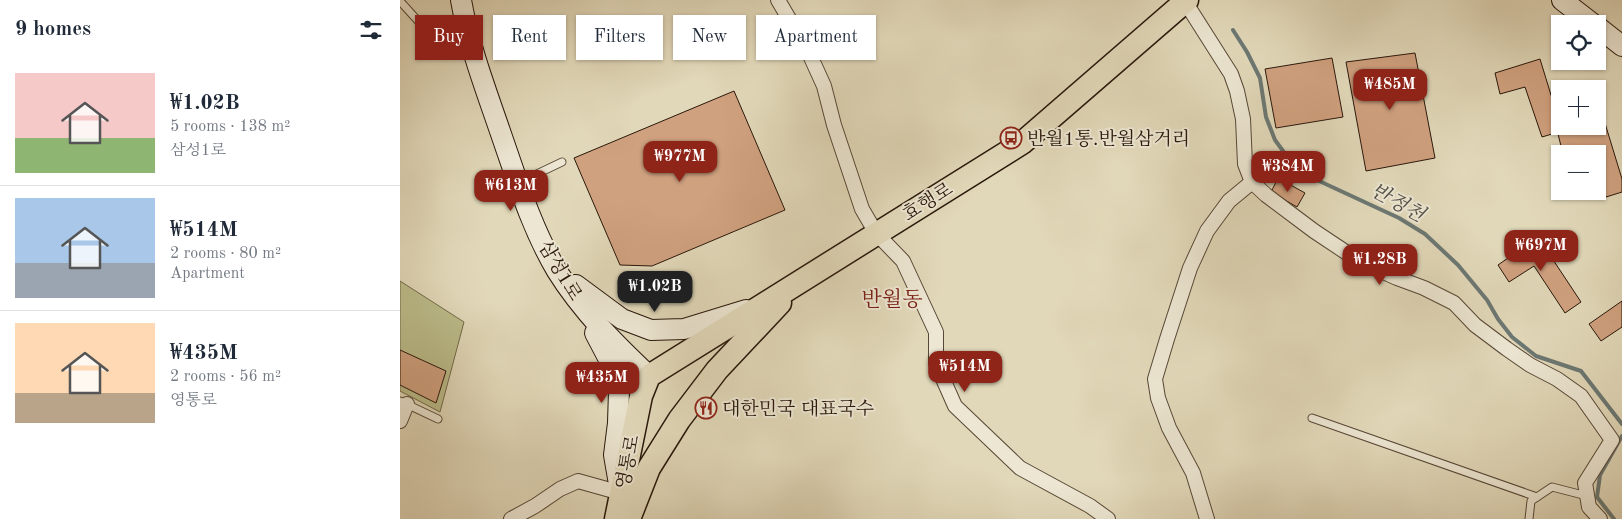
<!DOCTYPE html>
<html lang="en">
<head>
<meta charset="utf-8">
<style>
  body { margin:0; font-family:"Old Standard TT","Noto Serif KR",serif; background:#f6f6f7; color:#1f2937; height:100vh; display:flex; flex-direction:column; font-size:19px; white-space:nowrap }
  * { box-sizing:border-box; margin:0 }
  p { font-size:16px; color:#747a83 }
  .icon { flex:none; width:28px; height:28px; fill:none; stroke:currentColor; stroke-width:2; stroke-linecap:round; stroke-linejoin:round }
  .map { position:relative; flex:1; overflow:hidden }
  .sheet { display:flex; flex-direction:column; background:#fff; width:400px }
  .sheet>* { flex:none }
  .banner { position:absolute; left:15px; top:15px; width:475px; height:45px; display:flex; gap:10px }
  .buttons { position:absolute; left:1151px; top:15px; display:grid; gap:10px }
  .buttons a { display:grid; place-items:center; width:55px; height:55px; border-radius:0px; background:#fff; box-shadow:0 1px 4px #0004; font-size:25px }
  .price { position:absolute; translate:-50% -42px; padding:0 11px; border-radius:10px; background:#8f2418; color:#fff; font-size:16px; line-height:32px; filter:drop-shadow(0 1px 2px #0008) }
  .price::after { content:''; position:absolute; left:50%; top:30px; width:15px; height:11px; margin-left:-8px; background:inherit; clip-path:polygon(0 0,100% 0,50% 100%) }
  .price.current { background:#222; color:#fff }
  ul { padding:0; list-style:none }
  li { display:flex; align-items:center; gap:15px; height:125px; padding:0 15px }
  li+li { border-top:1px solid #e0e1e3 }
  li span { display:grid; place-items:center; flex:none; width:140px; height:100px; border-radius:0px; color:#555 }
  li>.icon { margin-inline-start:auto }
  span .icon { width:60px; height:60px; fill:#fffc; stroke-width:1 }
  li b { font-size:21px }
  h2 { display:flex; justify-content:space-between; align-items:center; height:60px; padding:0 15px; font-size:21px }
  .tag { padding:0 18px; border-radius:0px; background:#fff; box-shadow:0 1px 4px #0004; font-size:18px; line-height:45px }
  .tag.current { background:#8f2418; color:#fff }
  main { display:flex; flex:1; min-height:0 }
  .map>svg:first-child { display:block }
  .green { fill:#bbbc8a; stroke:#726a4a }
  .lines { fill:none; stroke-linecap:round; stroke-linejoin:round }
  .stream { stroke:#6c7873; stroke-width:4 }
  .building { fill:#d0a17f; stroke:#29170b }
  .lane-casing { stroke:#574736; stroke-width:9 }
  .street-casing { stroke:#574736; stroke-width:16 }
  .secondary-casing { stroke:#29170b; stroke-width:22 }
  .primary-casing { stroke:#29170b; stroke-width:25 }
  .lane { stroke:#ece6d2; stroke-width:7 }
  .street { stroke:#ece6d2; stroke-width:14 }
  .secondary { stroke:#ece6d2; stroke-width:20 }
  .primary { stroke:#e1d8b9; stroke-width:22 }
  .labels { text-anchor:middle; stroke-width:4; stroke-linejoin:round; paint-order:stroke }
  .poi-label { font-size:19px; fill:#29170b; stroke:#ece6d2; text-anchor:start }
  .street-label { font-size:19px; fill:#29170b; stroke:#ece6d2 }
  .water-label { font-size:20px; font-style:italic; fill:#504f48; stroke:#ece6d2 }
  .quarter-label { font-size:21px; fill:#7a1f14; stroke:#ece6d2 }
</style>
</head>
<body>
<main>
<section class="sheet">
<h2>9 homes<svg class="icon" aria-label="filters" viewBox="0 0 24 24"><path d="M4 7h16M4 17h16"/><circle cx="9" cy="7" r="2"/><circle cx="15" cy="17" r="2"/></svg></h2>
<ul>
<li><span style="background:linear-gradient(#f6c9c9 65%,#8fb573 0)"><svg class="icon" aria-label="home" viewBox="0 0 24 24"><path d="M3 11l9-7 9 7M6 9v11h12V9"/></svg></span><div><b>₩1.02B</b><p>5 rooms · 138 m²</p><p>삼성1로</p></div></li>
<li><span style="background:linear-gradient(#a9c7e8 65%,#9aa5b1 0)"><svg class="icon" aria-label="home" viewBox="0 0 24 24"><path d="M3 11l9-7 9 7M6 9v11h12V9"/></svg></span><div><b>₩514M</b><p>2 rooms · 80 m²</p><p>Apartment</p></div></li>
<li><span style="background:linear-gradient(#ffd9b3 70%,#b9a48a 0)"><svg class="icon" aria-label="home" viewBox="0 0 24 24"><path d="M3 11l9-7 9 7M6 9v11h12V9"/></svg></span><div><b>₩435M</b><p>2 rooms · 56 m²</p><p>영통로</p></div></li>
</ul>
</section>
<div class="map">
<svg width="1222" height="519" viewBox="0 0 1222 519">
  <rect width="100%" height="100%" fill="#e1d8b9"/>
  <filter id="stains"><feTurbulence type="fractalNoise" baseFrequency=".004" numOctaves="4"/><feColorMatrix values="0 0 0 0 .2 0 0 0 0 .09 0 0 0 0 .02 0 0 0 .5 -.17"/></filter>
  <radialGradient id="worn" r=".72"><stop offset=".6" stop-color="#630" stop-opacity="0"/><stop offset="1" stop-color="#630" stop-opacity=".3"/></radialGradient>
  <!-- green -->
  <path class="green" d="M0 281 64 322 40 412 0 391Z"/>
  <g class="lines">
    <!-- stream -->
    <g class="stream">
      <path d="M833 30 847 52 860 78 866 117 875 140 886 155 898 168 917 180 999 218 1025 234 1058 265 1087 300 1098 319 1112 337 1136 356 1181 371 1222 424"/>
      <path d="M1214 519 1197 497 1200 475 1222 436"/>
    </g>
  </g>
  <!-- building -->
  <g class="building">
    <path d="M1015 53 1035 158 966 171 946 62Z"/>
    <path d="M932 58 943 117 876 128 865 69Z"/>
    <path d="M1140 59 1162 131 1142 137 1125 87 1100 94 1095 73Z"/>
    <path d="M334 91 385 210 252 266 220 265 174 158Z"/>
    <path d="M1204 120 1222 179V192L1206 197 1198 172V154H1191L1189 147 1163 154 1158 134 1183 126H1198V122Z"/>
    <path d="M878 178 905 193 897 207 871 192Z"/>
    <path d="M1138 237 1181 302 1165 313 1134 266 1109 282 1098 265Z"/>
    <path d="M1222 301V327L1201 341 1189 324Z"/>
    <path d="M0 350 46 371 36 403 0 385Z"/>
  </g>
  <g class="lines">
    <!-- lane casing -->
    <g class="lane-casing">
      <g id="lane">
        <path d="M0 1 19 22 36 28 65 27"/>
        <path d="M120 182 162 162"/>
        <path d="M0 401 38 419"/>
        <path d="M912 418 1137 497"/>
        <path d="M1129 519 1131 501 1152 487 1187 496"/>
      </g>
    </g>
    <!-- street casing -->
    <g class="street-casing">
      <g id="street">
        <path d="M378 0 409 53 424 86 434 125 462 209 476 233 503 261 536 332V363L555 406 620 468 690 506 708 519"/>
        <path d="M784 0 831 74 837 91 843 119 845 164 852 182 866 195 914 231 959 261 997 278 1024 288 1054 303 1075 325 1107 349 1130 365 1157 379 1181 396 1212 440 1185 483 1189 507 1200 519"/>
        <path d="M0 421 7 404"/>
        <path d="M111 519 135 506 160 489 178 481 221 493"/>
        <path d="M807 519 793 473 769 428 758 398 755 379 767 339 790 268 807 231 829 201 852 182"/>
      </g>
    </g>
    <!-- secondary casing -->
    <g class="secondary-casing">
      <g id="secondary">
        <path d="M61 0C69 46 86 90 101 134 117 180 132 229 157 271 182 311 215 344 249 376"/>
        <path d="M1162 0 1193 24"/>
        <path d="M1198 27 1222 46"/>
        <path d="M176 285 222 319 251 330 284 329 346 310"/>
        <path d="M195 333 216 373 219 390 218 423 214 455 220 490"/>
      </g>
    </g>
    <!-- primary casing -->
    <g class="primary-casing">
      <g id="primary">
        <path d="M216 519 241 396 249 376 622 143 787 0"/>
        <path d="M229 519 249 468 279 420 317 370 380 303"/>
      </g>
    </g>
    <!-- lane -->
    <use href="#lane" class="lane"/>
    <!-- street -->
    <use href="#street" class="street"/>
    <!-- secondary -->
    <use href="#secondary" class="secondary"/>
    <!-- primary -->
    <use href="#primary" class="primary"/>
  </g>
  <!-- icons -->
  <defs>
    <g id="bus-ring" transform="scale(1.125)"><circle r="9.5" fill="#ece6d2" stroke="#8f2418" stroke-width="1.5"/><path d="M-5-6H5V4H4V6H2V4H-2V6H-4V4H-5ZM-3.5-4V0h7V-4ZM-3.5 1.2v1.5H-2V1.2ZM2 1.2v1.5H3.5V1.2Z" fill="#8f2418"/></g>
    <g id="restaurant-ring" transform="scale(1.125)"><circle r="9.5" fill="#ece6d2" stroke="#8f2418" stroke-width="1.5"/><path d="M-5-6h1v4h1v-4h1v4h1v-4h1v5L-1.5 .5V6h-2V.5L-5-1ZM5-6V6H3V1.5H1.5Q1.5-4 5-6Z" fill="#8f2418"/></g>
  </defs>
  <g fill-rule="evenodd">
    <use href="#bus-ring" x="611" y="138"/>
    <use href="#restaurant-ring" x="306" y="408"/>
  </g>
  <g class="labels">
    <!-- poi labels -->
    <g class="poi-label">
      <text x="627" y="145">반월1통.반월삼거리</text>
      <text x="322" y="415">대한민국 대표국수</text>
    </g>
    <!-- street labels -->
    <g class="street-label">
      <text transform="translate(527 201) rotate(-32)" y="7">효행로</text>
      <text transform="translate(161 270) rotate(59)" y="7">삼성1로</text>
      <text transform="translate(227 462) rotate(-79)" y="7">영통로</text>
    </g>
    <!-- water labels -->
    <g class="water-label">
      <text transform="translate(998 202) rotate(29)" y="7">반정천</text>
    </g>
    <!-- quarter labels -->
    <g class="quarter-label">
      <text x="492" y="306">반월동</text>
    </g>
  </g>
  <rect width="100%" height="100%" filter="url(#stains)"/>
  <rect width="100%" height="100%" fill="url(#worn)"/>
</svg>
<div class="buttons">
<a><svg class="icon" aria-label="locate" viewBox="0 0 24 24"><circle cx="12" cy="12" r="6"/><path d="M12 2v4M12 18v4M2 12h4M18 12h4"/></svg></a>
<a>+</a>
<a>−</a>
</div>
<b class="price" style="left:990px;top:111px">₩485M</b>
<b class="price" style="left:280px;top:183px">₩977M</b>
<b class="price" style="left:888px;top:193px">₩384M</b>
<b class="price" style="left:111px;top:212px">₩613M</b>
<b class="price" style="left:1141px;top:272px">₩697M</b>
<b class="price" style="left:980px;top:286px">₩1.28B</b>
<b class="price current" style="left:255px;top:313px">₩1.02B</b>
<b class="price" style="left:565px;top:393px">₩514M</b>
<b class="price" style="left:202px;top:404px">₩435M</b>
<div class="banner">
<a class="tag current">Buy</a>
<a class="tag">Rent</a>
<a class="tag">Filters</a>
<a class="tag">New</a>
<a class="tag">Apartment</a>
</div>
</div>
</main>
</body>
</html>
